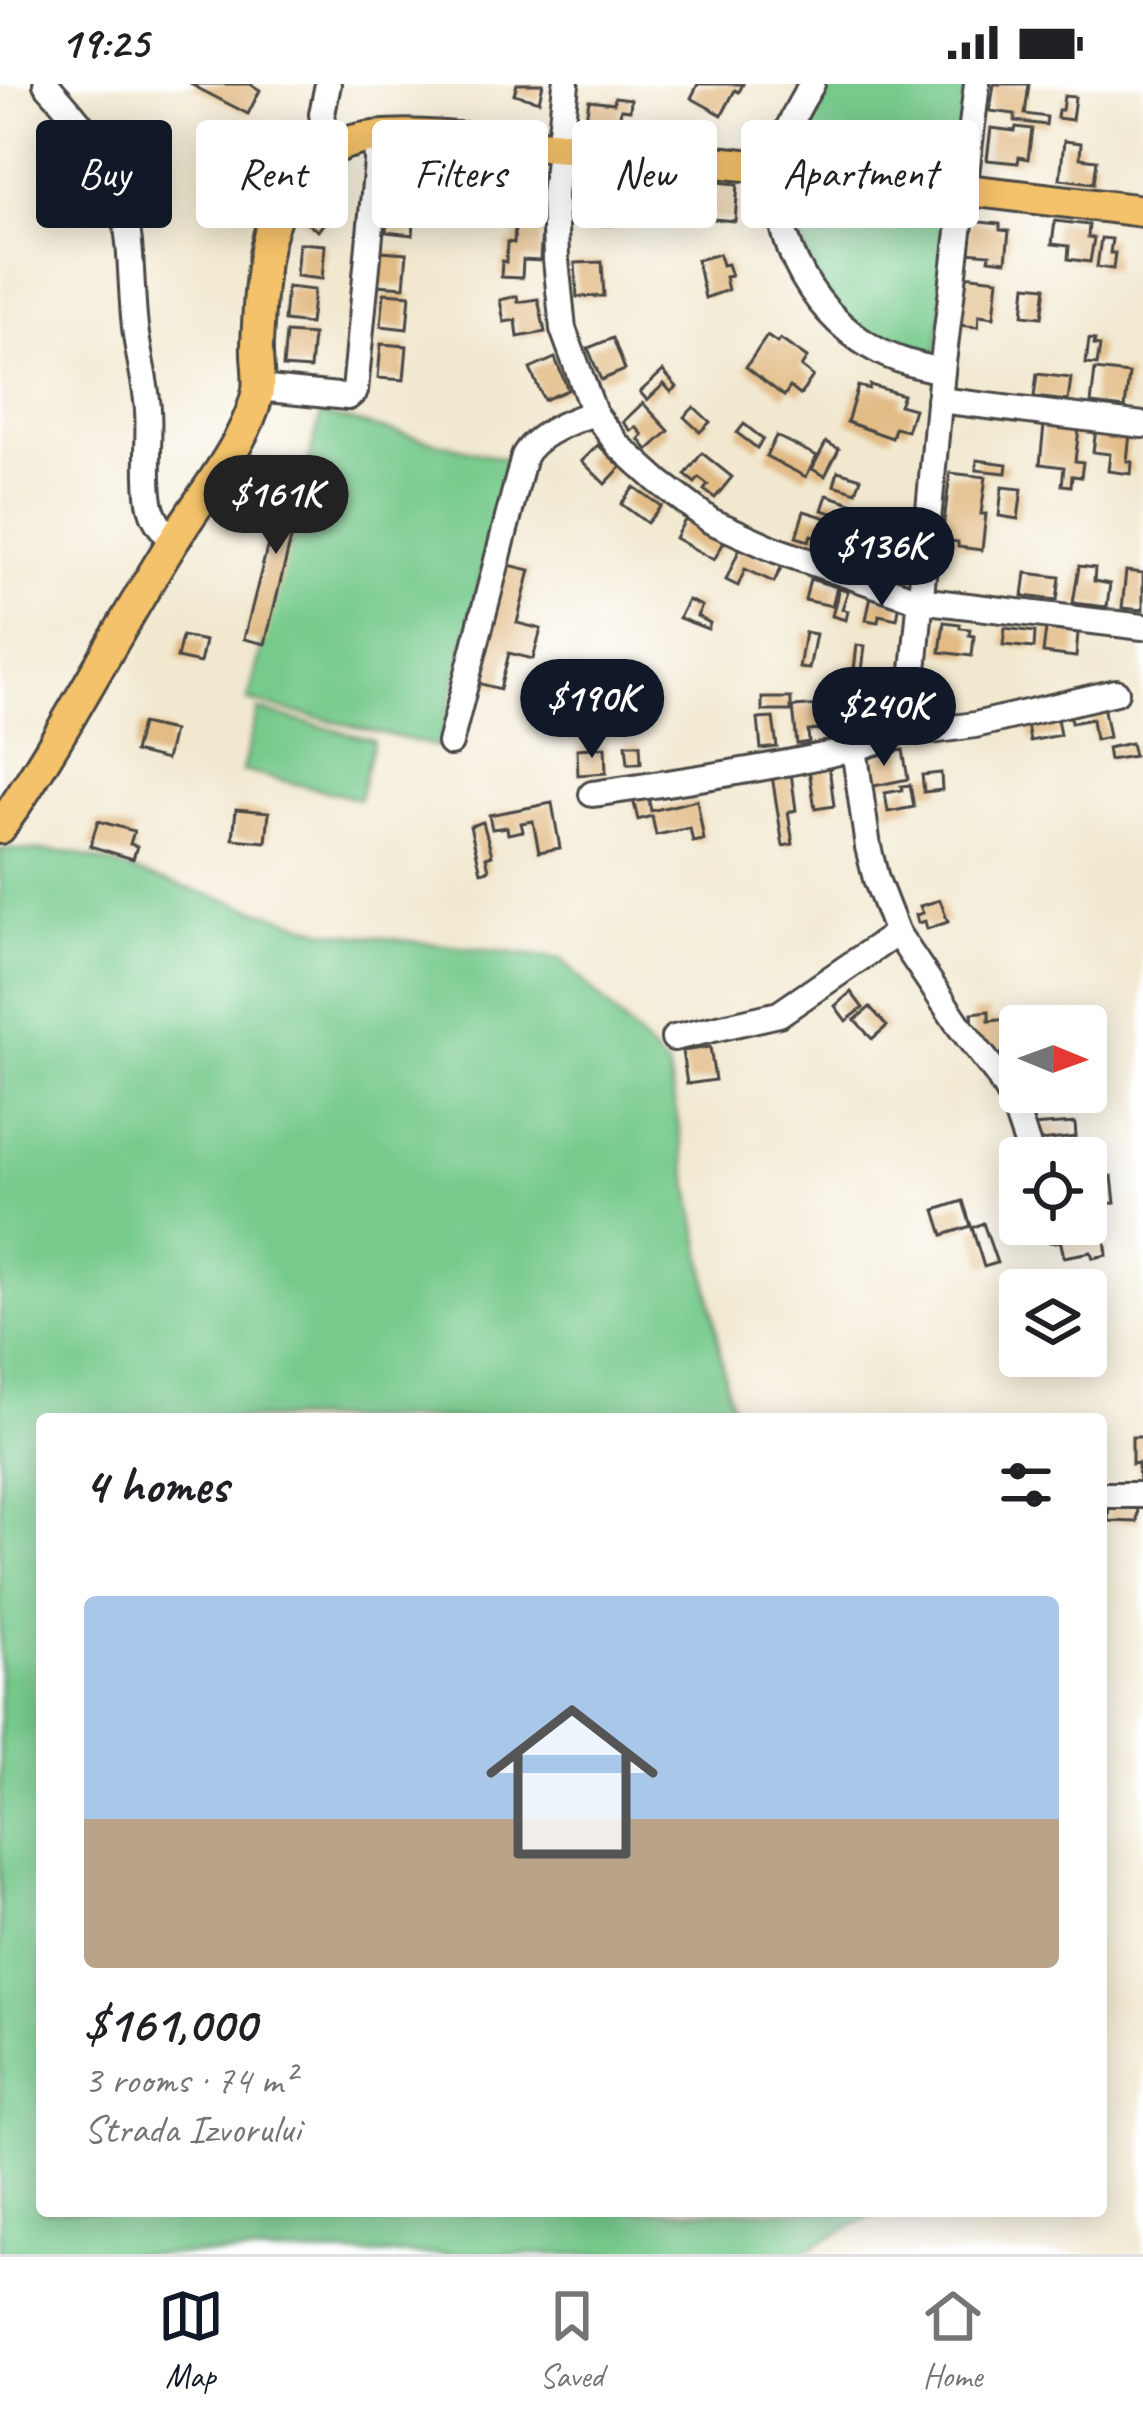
<!DOCTYPE html>
<html lang="en">
<head>
<meta charset="utf-8">
<style>
  body { margin:0; font-family:Caveat,sans-serif; background:#f6f6f6; color:#202124; height:100vh; display:flex; flex-direction:column; font-size:45px; white-space:nowrap }
  * { box-sizing:border-box; margin:0 }
  p { font-size:39px; color:#757577 }
  .icon { flex:none; width:66px; height:66px; fill:none; stroke:currentColor; stroke-width:2; stroke-linecap:round; stroke-linejoin:round }
  .map { position:relative; flex:1; overflow:hidden }
  .side { position:absolute; left:36px; top:1329px; width:1071px; height:804px; display:flex; flex-direction:column; background:#fff; border-radius:12px; box-shadow:0 6px 30px #0003 }
  .side>* { flex:none }
  .hud { position:absolute; left:36px; top:36px; width:1071px; height:108px; display:flex; gap:24px }
  .needle { width:78px; rotate:91deg }
  .buttons { position:absolute; left:999px; top:921px; display:grid; gap:24px }
  .buttons a { display:grid; place-items:center; width:108px; height:108px; border-radius:12px; background:#fff; box-shadow:0 6px 30px #0003; font-size:60px }
  .price { position:absolute; translate:-50% -102px; padding:0 27px; border-radius:42px; background:#111827; color:#fff; font-size:39px; line-height:78px; filter:drop-shadow(0 3px 6px #0008) }
  .price::after { content:''; position:absolute; left:50%; top:72px; width:36px; height:27px; margin-left:-18px; background:inherit; clip-path:polygon(0 0,100% 0,50% 100%) }
  .price.selected { background:#222; color:#fff }
  ul { padding:0; list-style:none }
  li { display:grid; align-content:center; gap:24px; height:636px; padding:0 48px }
  li+li { border-top:3px solid #e0e0e0 }
  li span { display:grid; place-items:center; height:372px; border-radius:12px; color:#555 }
  li>.icon { margin-inline-start:auto }
  span .icon { width:216px; height:216px; fill:#fffc; stroke-width:1 }
  li b { font-size:51px }
  h2 { display:flex; justify-content:space-between; align-items:center; height:144px; padding:0 48px; font-size:51px }
  .pill { padding:0 42px; border-radius:12px; background:#fff; box-shadow:0 6px 30px #0003; font-size:42px; line-height:108px }
  .pill.selected { background:#111827; color:#fff }
  .status { display:flex; justify-content:space-between; align-items:center; height:84px; padding:0 60px; background:#fff; direction:ltr }
  .status svg { height:33px; fill:currentColor }
  .dock { display:flex; justify-content:space-around; align-items:center; height:168px; border-top:3px solid #e0e0e0; background:#fff; font-size:33px; color:#757577 }
  .dock a { display:grid; justify-items:center; gap:6px }
  .dock .selected { color:#111827 }
  .map>svg:first-child { display:block }
  .green { fill:#77ca8c; stroke:#517a5c; stroke-width:3 }
  .building { fill:#e2bb85 }
  .lines { fill:none; stroke-linecap:round; stroke-linejoin:round }
  .minor-casing { stroke:#494744; stroke-width:30 }
  .major-casing { stroke:#494744; stroke-width:36 }
  .minor { stroke:#fff; stroke-width:24 }
  .major { stroke:#f4c26a; stroke-width:30 }
</style>
</head>
<body>
<div class="status"><b>19:25</b><svg viewBox="0 0 49 12"><path d="M0 12V9h3v3zM5 12V6h3v6zM10 12V3h3v9zM15 12V0h3v12zM26 1h20v11H26zM47 4h2v5h-2z"/></svg></div>
<div class="map">
<svg width="1143" height="2170" viewBox="0 0 1143 2170">
  <rect width="100%" height="100%" fill="#fff"/>
  <filter id="ink" filterUnits="userSpaceOnUse"><feTurbulence type="fractalNoise" baseFrequency=".00833" numOctaves="2"/><feDisplacementMap in="SourceGraphic" scale="24" xChannelSelector="R" yChannelSelector="G"/><feConvolveMatrix kernelMatrix="1 2 1 2 8 2 1 2 1" color-interpolation-filters="sRGB"/></filter>
  <filter id="wash" filterUnits="userSpaceOnUse"><feTurbulence type="fractalNoise" baseFrequency=".004" numOctaves="4" result="noise"/><feDisplacementMap in="SourceGraphic" scale="48" xChannelSelector="R" yChannelSelector="G"/><feGaussianBlur stdDeviation="2.7" result="paint"/><feColorMatrix in="noise" values="0 0 0 0 0 0 0 0 0 0 0 0 0 0 0 0 0 1.4 0 .05"/><feComposite in="paint" operator="in"/></filter>
  <g filter="url(#wash)">
    <rect width="100%" height="100%" fill="#f1e8cf"/>
    <!-- green -->
    <g class="green">
      <path d="M829 0H969L936 277C919 272 898 268 882 259 806 217 773 119 804 39 809 25 820 12 829 0Z"/>
      <path d="M321 330 510 376 439 663 248 617Z"/>
      <path d="M258 626 373 656 359 715 242 687Z"/>
      <path d="M0 765 75 769 325 847 561 875 668 984 727 1306 738 1335H42V2127H881L798 2170H0Z"/>
    </g>
    <g id="blocks">
      <!-- building -->
      <g class="building">
        <path d="M190 0H250L260 6 248 30Z"/>
        <path d="M517 0H543L539 17 514 10Z"/>
        <path d="M698 0H743L739 8 735 6 722 31 691 14Z"/>
        <path d="M994 0H1029L1025 30 1047 33 1046 41 1015 37V30L990 27Z"/>
        <path d="M1064 12 1075 13 1072 36 1057 34 1058 26H1062Z"/>
        <path d="M615 13 631 15 630 26 621 25 619 39 586 35 589 16 614 19Z"/>
        <path d="M1016 43 1032 45 1028 75 1019 73 1018 79 987 76 991 44 1015 47Z"/>
        <path d="M1064 57 1081 59 1080 74 1097 76 1094 99 1060 95Z"/>
        <path d="M510 92 537 93 535 128 509 126Z"/>
        <path d="M706 97 738 100 735 137 703 134Z"/>
        <path d="M587 100H613L612 141 578 142 579 114 587 113Z"/>
        <path d="M317 104 338 120 318 147 297 132Z"/>
        <path d="M616 107H643L645 140H617Z"/>
        <path d="M389 114 416 117 413 151 386 148Z"/>
        <path d="M970 137 1000 140V146L1009 147 1006 177 989 175 990 170 966 168Z"/>
        <path d="M1055 137 1089 141 1088 153 1094 154 1090 178 1068 175 1069 162 1052 160Z"/>
        <path d="M515 142 542 143 540 177 523 176 522 194 501 193 502 177 506 178 507 158 514 159Z"/>
        <path d="M1101 154 1112 155 1110 169H1115L1113 185 1097 183Z"/>
        <path d="M299 159 325 161 322 195 296 192Z"/>
        <path d="M380 167 407 169 404 203 377 201Z"/>
        <path d="M719 170 722 181 727 180 731 192 725 193 728 206 705 214 697 176Z"/>
        <path d="M602 178 604 212 577 213 575 179Z"/>
        <path d="M963 191 998 195 994 233 979 231 978 243 957 241Z"/>
        <path d="M1026 201 1046 203 1042 233 1023 231Z"/>
        <path d="M287 203 314 206 310 240 284 237Z"/>
        <path d="M384 209 410 211 407 245 381 242Z"/>
        <path d="M517 212 518 218 538 215 545 248 518 253 516 236 504 238 500 216Z"/>
        <path d="M286 249 313 251 310 285 283 283Z"/>
        <path d="M767 252 777 259 780 255 807 274 801 283 813 292 800 311 790 303 784 312 746 283Z"/>
        <path d="M613 254 625 286 601 296 588 264Z"/>
        <path d="M1089 255 1095 256 1094 261 1100 262 1097 281 1086 280Z"/>
        <path d="M381 260 407 262 404 296 378 294Z"/>
        <path d="M555 274 568 306 544 316 530 285Z"/>
        <path d="M1095 286 1129 290 1125 324 1091 320Z"/>
        <path d="M663 287 677 303 671 308 664 300 647 316 640 308Z"/>
        <path d="M1037 290 1071 294 1068 317 1034 313Z"/>
        <path d="M870 301 903 311 899 321 914 325 907 347 895 344 892 354 847 338 858 302 869 305Z"/>
        <path d="M643 319 669 347 648 366 639 355 643 351 636 343 631 347 623 338Z"/>
        <path d="M694 323 710 338 700 348 684 333Z"/>
        <path d="M744 340 763 355 757 364 737 349Z"/>
        <path d="M1044 341 1079 345 1075 377 1083 378 1081 393 1072 392 1071 402 1062 401 1064 383 1040 380Z"/>
        <path d="M1096 345 1130 349 1127 377 1132 378 1131 390 1108 387 1110 370 1093 368Z"/>
        <path d="M776 352 817 372 806 393 766 372Z"/>
        <path d="M826 358 839 365 825 392 812 385Z"/>
        <path d="M598 361 621 383 605 400 582 377Z"/>
        <path d="M702 369 732 393 715 414 704 406 708 401 699 394 695 399 685 391Z"/>
        <path d="M977 376 1007 380 1006 389 976 386Z"/>
        <path d="M287 385 307 390 265 560 244 555Z"/>
        <path d="M838 387 861 394 856 408 834 401Z"/>
        <path d="M950 389 986 393 981 430H986L982 466 958 463V458L942 456Z"/>
        <path d="M634 403 661 422 647 439 621 420Z"/>
        <path d="M1002 403 1022 405 1018 435 999 432Z"/>
        <path d="M827 411 854 420 849 434 822 426Z"/>
        <path d="M804 427 840 438 832 464 819 460 821 454 811 451 809 457 796 453Z"/>
        <path d="M685 436 724 458 714 476 675 454Z"/>
        <path d="M878 448 914 459 906 486 893 482 894 475 884 472 882 478 869 474Z"/>
        <path d="M740 464 782 482 774 498 745 485 738 502 726 496Z"/>
        <path d="M500 479 530 486 517 539 541 545 533 575 509 569 500 605 470 597Z"/>
        <path d="M1079 482 1095 484 1094 497 1110 500 1107 523 1073 519Z"/>
        <path d="M1126 487 1143 489V526L1122 524Z"/>
        <path d="M1026 489 1060 493 1057 516 1023 512Z"/>
        <path d="M810 495 837 503 832 522 805 516Z"/>
        <path d="M839 505 848 507 842 525 848 527 846 536 832 532Z"/>
        <path d="M871 512 900 519 897 535 879 531 878 538 866 536Z"/>
        <path d="M688 516 702 522 697 532 710 539 708 545 679 534Z"/>
        <path d="M944 538 960 540V544L970 545 969 551 974 552 972 572 940 568Z"/>
        <path d="M1005 544 1035 548 1034 564 1003 561Z"/>
        <path d="M1046 545 1078 549 1076 573 1043 569Z"/>
        <path d="M805 548 816 550 809 585 799 584Z"/>
        <path d="M182 552 205 557 200 579 177 574Z"/>
        <path d="M857 561 865 562 861 595 853 594Z"/>
        <rect x="762" y="614" width="29" height="13"/>
        <path d="M825 621 828 645 808 647 809 658 797 660 793 623Z"/>
        <path d="M1103 621 1109 653 1095 656 1092 635 1071 639 1069 628Z"/>
        <path d="M1056 629 1060 651 1030 657 1026 635Z"/>
        <path d="M773 634 777 663 761 665 758 635Z"/>
        <path d="M607 635V647L579 648 578 636Z"/>
        <path d="M141 640 173 647 166 676 134 668Z"/>
        <path d="M1131 659 1134 672 1109 676 1107 664Z"/>
        <path d="M626 660H640L641 679 628 680Z"/>
        <path d="M605 663 606 689 578 691 577 665Z"/>
        <path d="M903 666 908 695 864 704 860 675Z"/>
        <path d="M829 682 834 722 815 725 809 685Z"/>
        <path d="M791 689 796 726 788 728 793 760 783 762 772 692Z"/>
        <path d="M941 689 942 706 924 708 922 691Z"/>
        <path d="M910 701 914 723 888 728 885 709 902 706 901 702Z"/>
        <path d="M648 712 651 727 697 716 704 756 693 758 690 744 656 751 652 732 638 736 633 715Z"/>
        <path d="M552 719 560 764 539 768 533 737 521 739 523 747 508 750 507 743 492 745 489 731Z"/>
        <path d="M236 725 269 728 266 758 233 755Z"/>
        <path d="M98 737 134 747 130 760 137 762 133 775 90 762Z"/>
        <path d="M483 738 492 771 486 773 489 786 481 788 470 742Z"/>
        <path d="M940 816 948 838 927 845 925 837 918 839 916 831 923 829 920 822Z"/>
        <path d="M851 908 863 924 846 937 835 922Z"/>
        <path d="M870 923 887 942 872 955 855 936Z"/>
        <path d="M989 927V937L1010 935 1009 969 993 971 992 965 981 966 974 958 972 929Z"/>
        <path d="M710 963 715 996 687 1000 682 967Z"/>
        <path d="M1075 1039 1076 1053 1031 1058 1030 1042Z"/>
        <path d="M1112 1092 1115 1119 1090 1120 1088 1094Z"/>
        <path d="M963 1117 971 1142 943 1151 935 1126Z"/>
        <path d="M983 1139 997 1179 984 1183 972 1144Z"/>
        <path d="M1104 1148 1107 1171 1093 1174 1091 1168 1064 1173 1060 1155Z"/>
        <path d="M1068 1187 1072 1206H1053L1050 1190Z"/>
        <path d="M1132 1353H1143V1398H1139L1138 1379 1132 1380Z"/>
        <path d="M1109 1421H1138L1137 1438 1108 1437Z"/>
      </g>
    </g>
  </g>
  <g filter="url(#ink)">
    <use href="#blocks" fill-opacity="0" stroke="#494744" stroke-width="3"/>
    <g class="lines">
      <!-- minor casing -->
      <g class="minor-casing">
        <g id="minor">
          <path d="M46 0C77 34 108 69 121 115 133 158 130 200 135 243 138 271 146 298 148 326 150 357 145 388 150 418 153 435 161 445 173 457"/>
          <path d="M566 0 554 111 556 176 563 245 594 329 619 362 659 398 711 437 776 466 919 516 1143 543"/>
          <path d="M812 0C799 21 787 42 782 67 765 143 807 226 873 264 894 276 919 282 942 287"/>
          <path d="M327 67 322 30 328 0"/>
          <path d="M258 304 348 313 355 307 377 78 376 53"/>
          <path d="M939 316 1143 341"/>
          <path d="M904 638 916 647H931L975 641 1116 608"/>
          <path d="M450 659 524 372C536 350 570 337 594 329"/>
          <path d="M854 664 868 763 876 795 897 849 960 943 997 990 1012 1016 1032 1074"/>
          <path d="M592 710C640 703 875 671 898 647 913 630 912 598 915 576L942 287 977 0"/>
          <path d="M674 954 779 930 897 849"/>
          <path d="M1052 1140 1054 1145"/>
          <path d="M1101 1411H1143"/>
        </g>
      </g>
      <!-- major casing -->
      <g class="major-casing">
        <path id="major" d="M0 744C64 651 114 551 174 456 201 412 248 357 258 306 260 291 256 275 257 260 260 203 261 133 302 88 321 66 346 56 374 53 410 49 447 53 483 56 531 60 579 64 628 69 800 86 971 106 1143 127"/>
      </g>
      <!-- minor -->
      <use href="#minor" class="minor"/>
      <!-- major -->
      <use href="#major" class="major"/>
    </g>
  </g>
</svg>
<div class="buttons">
<a><svg class="needle" viewBox="-14 -14 28 28"><path d="M0-13l5 13h-10z" fill="#e53935"/><path d="M0 13l5-13h-10z" fill="#757577"/></svg></a>
<a><svg class="icon" aria-label="locate" viewBox="0 0 24 24"><circle cx="12" cy="12" r="6"/><path d="M12 2v4M12 18v4M2 12h4M18 12h4"/></svg></a>
<a><svg class="icon" aria-label="layers" viewBox="0 0 24 24"><path d="M12 4l9 5-9 5-9-5zM3 14l9 5 9-5"/></svg></a>
</div>
<b class="price selected" style="left:276px;top:473px">$161K</b>
<b class="price" style="left:882px;top:525px">$136K</b>
<b class="price" style="left:592px;top:677px">$190K</b>
<b class="price" style="left:884px;top:685px">$240K</b>
<div class="hud">
<a class="pill selected">Buy</a>
<a class="pill">Rent</a>
<a class="pill">Filters</a>
<a class="pill">New</a>
<a class="pill">Apartment</a>
</div>
<section class="side">
<h2>4 homes<svg class="icon" aria-label="filters" viewBox="0 0 24 24"><path d="M4 7h16M4 17h16"/><circle cx="9" cy="7" r="2"/><circle cx="15" cy="17" r="2"/></svg></h2>
<ul>
<li><span style="background:linear-gradient(#a9c7e8 60%,#b9a48a 0)"><svg class="icon" aria-label="home" viewBox="0 0 24 24"><path d="M3 11l9-7 9 7M6 9v11h12V9"/></svg></span><div><b>$161,000</b><p>3 rooms · 74 m²</p><p>Strada Izvorului</p></div></li>
</ul>
</section>
</div>
<nav class="dock">
<a class="selected"><svg class="icon" aria-label="map" viewBox="0 0 24 24"><path d="M3 6l6-2 6 2 6-2v14l-6 2-6-2-6 2zM9 4v14M15 6v14"/></svg>Map</a>
<a><svg class="icon" aria-label="saved" viewBox="0 0 24 24"><path d="M7 4h10v16l-5-4-5 4z"/></svg>Saved</a>
<a><svg class="icon" aria-label="home" viewBox="0 0 24 24"><path d="M3 11l9-7 9 7M6 9v11h12V9"/></svg>Home</a>
</nav>
</body>
</html>
